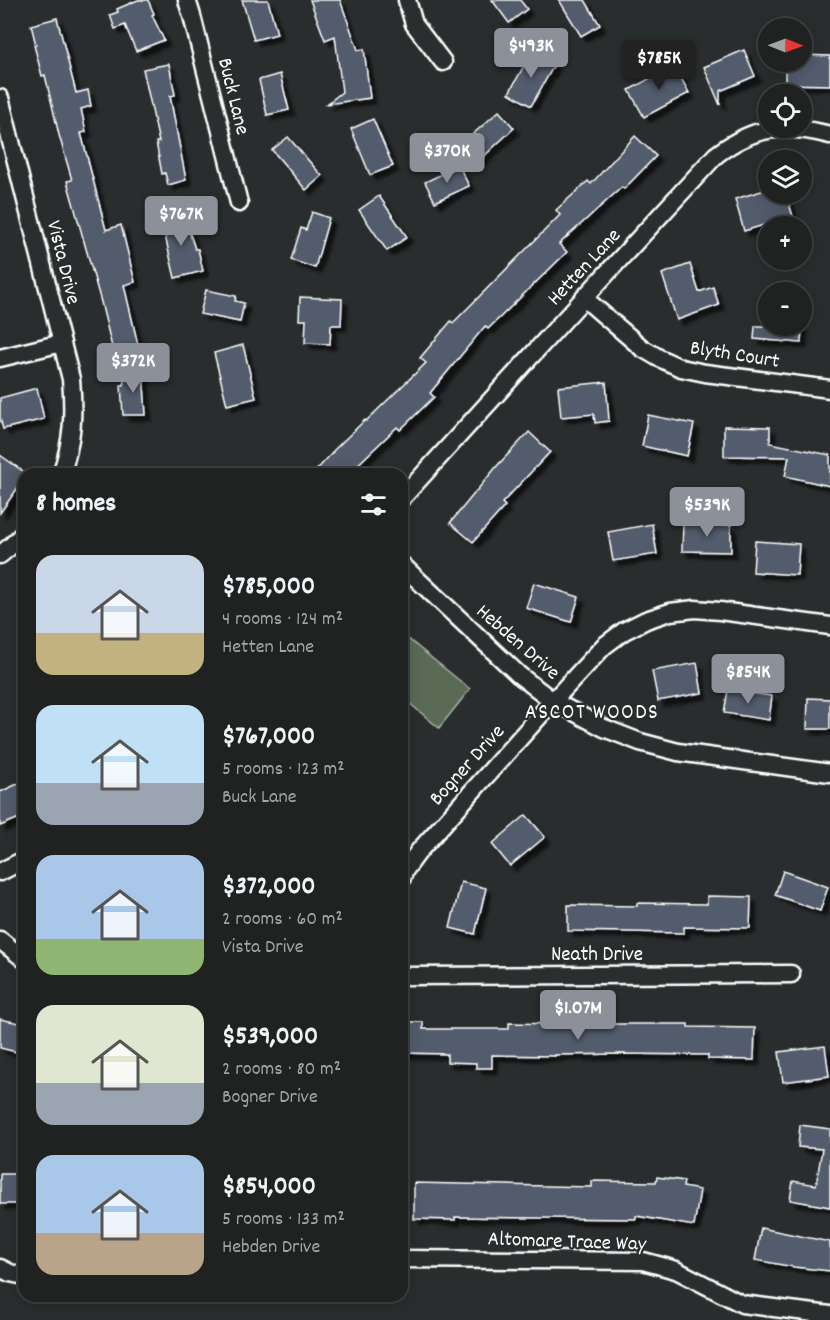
<!DOCTYPE html>
<html lang="en">
<head>
<meta charset="utf-8">
<style>
  body { margin:0; font-family:Dekko,sans-serif; background:#282a2a; color:#f1f3f6; height:100vh; display:flex; flex-direction:column; font-size:22px; white-space:nowrap }
  * { box-sizing:border-box; margin:0 }
  p { font-size:20px; color:#a2a4a5 }
  .icon { flex:none; width:33px; height:33px; fill:none; stroke:currentColor; stroke-width:2; stroke-linecap:round; stroke-linejoin:round }
  .map { position:relative; flex:1; overflow:hidden }
  .details { position:absolute; left:18px; top:468px; width:390px; height:834px; display:flex; flex-direction:column; background:#202222; border-radius:18px; box-shadow:0 3px 15px #0003,0 0 0 2px #3d3f40 }
  .details>* { flex:none }
  .needle { width:39px; rotate:91deg }
  .buttons { position:absolute; left:758px; top:18px; display:grid; gap:12px }
  .buttons a { display:grid; place-items:center; width:54px; height:54px; border-radius:50%; background:#202222; box-shadow:0 3px 15px #0003,0 0 0 2px #3d3f40; font-size:30px }
  .price { position:absolute; translate:-50% -51px; padding:0 14px; border-radius:6px; background:#8c9099; color:#fff; font-size:20px; line-height:39px; filter:drop-shadow(0 2px 3px #0008) }
  .price::after { content:''; position:absolute; left:50%; top:36px; width:18px; height:14px; margin-left:-9px; background:inherit; clip-path:polygon(0 0,100% 0,50% 100%) }
  .price.on { background:#222; color:#fff }
  ul { padding:0; list-style:none }
  li { display:flex; align-items:center; gap:18px; height:150px; padding:0 18px }
  li span { display:grid; place-items:center; flex:none; width:168px; height:120px; border-radius:18px; color:#555 }
  li>.icon { margin-inline-start:auto }
  span .icon { width:72px; height:72px; fill:#fffc; stroke-width:1 }
  li b { font-size:26px }
  h2 { display:flex; justify-content:space-between; align-items:center; height:72px; padding:0 18px; font-size:26px }
  .map>svg:first-child { display:block }
  .green { fill:#5a6b54; stroke:#acb5aa; stroke-width:1.5 }
  .building { fill:#535c6c; stroke:#fff; stroke-width:1.5; filter:url(#shadow) }
  .lines { fill:none; stroke-linecap:round; stroke-linejoin:round }
  .street-casing { stroke:#fff; stroke-width:21 }
  .street { stroke:#2a2d2e; stroke-width:16 }
  .labels { text-anchor:middle; stroke-width:4.5; stroke-linejoin:round; paint-order:stroke }
  .street-label { font-size:21px; fill:#fff; stroke:#2a2d2e }
  .neighbourhood-label { font-size:22px; letter-spacing:1.5px; fill:#fff; stroke:#2a2d2e }
</style>
</head>
<body>
<div class="map">
<svg width="830" height="1320" viewBox="0 0 830 1320">
  <defs>
    <filter id="shadow"><feDropShadow dx="5.5" dy="5.5" stdDeviation="1.5" flood-color="#0009"/></filter>
  </defs>
  <rect width="100%" height="100%" fill="#2a2d2e"/>
  <filter id="ink" filterUnits="userSpaceOnUse"><feTurbulence type="fractalNoise" baseFrequency=".0167" numOctaves="2"/><feDisplacementMap in="SourceGraphic" scale="12" xChannelSelector="R" yChannelSelector="G"/><feConvolveMatrix kernelMatrix="1 2 1 2 8 2 1 2 1" color-interpolation-filters="sRGB"/></filter>
  <g filter="url(#ink)">
    <!-- green -->
    <path class="green" d="M407 638 470 689 439 728 402 697V645Z"/>
    <!-- building -->
    <g class="building">
      <path d="M138 0H148L154 14 152 15 164 40 136 51 125 25 115 29 110 15 118 12 117 9Z"/>
      <path d="M242 0H268L277 34 254 40Z"/>
      <path d="M310 0H340L358 50 364 49 370 98 327 104 342 92 335 36 325 40Z"/>
      <path d="M492 0H520L527 9 509 23Z"/>
      <path d="M559 0H585L600 25 581 36Z"/>
      <path d="M57 18 76 93 88 90 91 106 81 109 86 132 81 133 106 230 121 225 135 282 124 285 138 345 113 351 101 302 67 181 72 180 59 135 45 75 42 76 34 45H36L31 25Z"/>
      <path d="M744 50 755 76 720 91V105L704 67Z"/>
      <path d="M531 53 554 65 531 106 509 93Z"/>
      <path d="M801 55 830 56V85L785 84V62H801Z"/>
      <path d="M169 64 175 95 170 96 186 180 168 185 165 173 162 174 156 142H159L143 69Z"/>
      <path d="M674 65 689 93 644 117 629 90Z"/>
      <path d="M280 74 289 110 267 115 259 80Z"/>
      <path d="M499 111 514 128 480 160 464 142Z"/>
      <path d="M373 119 393 166 370 175 351 129Z"/>
      <path d="M635 136 656 156 624 189 622 187 559 244 567 252 488 329 485 326 430 393 434 397 400 430 397 427 348 474H313L333 452V451L365 420 366 421 426 363 420 358 451 321 453 323 560 215 556 210 588 181 591 184Z"/>
      <path d="M288 137 322 176 306 190 272 150Z"/>
      <path d="M459 166 469 186 435 202 425 182Z"/>
      <path d="M768 189V194H786L796 226H779L777 221 744 231 735 199Z"/>
      <path d="M379 196 407 237 387 251 359 210Z"/>
      <path d="M312 212 329 218 315 268 291 260 301 228 306 230Z"/>
      <path d="M181 214 186 232 189 231 195 249H198L203 271 175 278 161 219Z"/>
      <path d="M690 264 699 292 713 287 719 305 677 320 662 274Z"/>
      <path d="M206 290 236 296 235 301 244 303 240 322 200 314Z"/>
      <path d="M300 297 342 299 341 325H331L330 344 305 343 306 320H299Z"/>
      <path d="M755 326H802L801 343 754 339Z"/>
      <path d="M243 345 256 398 227 405 214 353Z"/>
      <path d="M123 371H143L146 415H123L121 385H124Z"/>
      <path d="M606 382 609 421 595 423 594 414 561 417 558 387Z"/>
      <path d="M37 388 44 419 3 429 0 418V398Z"/>
      <path d="M648 415 694 424 687 456 642 446Z"/>
      <path d="M724 426 770 427V443L830 455V486L785 476 789 457 724 456Z"/>
      <path d="M529 432 550 452 502 503 505 506 473 542 450 523 497 466Z"/>
      <path d="M0 455 27 474H24V479L0 513Z"/>
      <path d="M652 524 657 554 613 561 608 532Z"/>
      <path d="M683 524 731 525V552L682 551Z"/>
      <path d="M755 541 799 544 797 575 753 572Z"/>
      <path d="M534 583 579 597 571 622 526 608Z"/>
      <path d="M697 663 702 693 658 701 652 671Z"/>
      <path d="M728 690 772 696 769 720 724 713Z"/>
      <path d="M808 698 830 699V729H807Z"/>
      <path d="M24 781V816L0 826V792Z"/>
      <path d="M526 815 545 837 510 866 492 844Z"/>
      <path d="M783 871 828 887 820 911 775 895Z"/>
      <path d="M461 882 486 888 475 934 450 928Z"/>
      <path d="M707 896 751 897 750 928 684 927V933L568 931V905L637 906V903L707 904Z"/>
      <path d="M0 1019 24 1024V1039L21 1053 0 1048Z"/>
      <path d="M402 1022H423V1029H509V1023L555 1024H688V1027L755 1028 754 1060 708 1059V1055L620 1054 555 1055V1056L492 1055V1068H476V1063L447 1062V1054L402 1053Z"/>
      <path d="M825 1046 829 1076 783 1082 779 1052Z"/>
      <path d="M800 1125 830 1129V1207L790 1200 793 1181 816 1185 822 1149 798 1147Z"/>
      <rect x="0" y="1174" width="24" height="30"/>
      <path d="M657 1177 684 1181 683 1187 700 1190 694 1226 636 1216V1219L455 1217V1220L414 1219V1183L592 1187V1181L656 1182Z"/>
      <path d="M761 1228 830 1242V1271L794 1267 755 1260Z"/>
    </g>
    <g class="lines">
      <!-- street casing -->
      <g class="street-casing">
        <g id="street">
          <path d="M187 0 192 16 239 203"/>
          <path d="M407 0 414 24 443 62"/>
          <path d="M0 98 71 379C74 413 73 441 61 474"/>
          <path d="M584 298 642 348 659 358 681 368 705 373 830 389"/>
          <path d="M0 358 62 343"/>
          <path d="M402 498 584 298 716 155C754 126 784 123 830 135"/>
          <path d="M0 555 12 545 24 533"/>
          <path d="M402 565 519 675 553 701 604 728 640 742 678 752 830 773"/>
          <path d="M0 872 24 860"/>
          <path d="M402 878 405 870 419 851 553 701 604 646 624 631 646 620 670 612 695 609 720 611 830 626"/>
          <path d="M0 940 24 959"/>
          <path d="M402 976 791 974"/>
          <path d="M402 1259 643 1261 676 1270 742 1304 830 1315"/>
          <path d="M0 1268 10 1273 24 1276"/>
        </g>
      </g>
      <!-- street -->
      <use href="#street" class="street"/>
    </g>
  </g>
  <g class="labels">
    <!-- street labels -->
    <g class="street-label">
      <text transform="translate(235 96) rotate(76)" y="7">Buck Lane</text>
      <text transform="translate(65 262) rotate(76)" y="7">Vista Drive</text>
      <text transform="translate(583 266) rotate(-47)" y="7">Hetten Lane</text>
      <text transform="translate(735 353) rotate(9)" y="7">Blyth Court</text>
      <text transform="translate(519 641) rotate(41)" y="7">Hebden Drive</text>
      <text transform="translate(466 764) rotate(-48)" y="7">Bogner Drive</text>
      <text x="597" y="960">Neath Drive</text>
      <text transform="translate(567 1240) rotate(2)" y="7">Altomare Trace Way</text>
    </g>
    <!-- neighbourhood labels -->
    <g class="neighbourhood-label">
      <text x="592" y="718">ASCOT WOODS</text>
    </g>
  </g>
</svg>
<div class="buttons">
<a><svg class="needle" viewBox="-14 -14 28 28"><path d="M0-13l5 13h-10z" fill="#e53935"/><path d="M0 13l5-13h-10z" fill="#a2a4a5"/></svg></a>
<a><svg class="icon" aria-label="locate" viewBox="0 0 24 24"><circle cx="12" cy="12" r="6"/><path d="M12 2v4M12 18v4M2 12h4M18 12h4"/></svg></a>
<a><svg class="icon" aria-label="layers" viewBox="0 0 24 24"><path d="M12 4l9 5-9 5-9-5zM3 14l9 5 9-5"/></svg></a>
<a>+</a>
<a>−</a>
</div>
<b class="price" style="left:531px;top:79px">$493K</b>
<b class="price on" style="left:659px;top:91px">$785K</b>
<b class="price" style="left:447px;top:184px">$370K</b>
<b class="price" style="left:181px;top:247px">$767K</b>
<b class="price" style="left:133px;top:394px">$372K</b>
<b class="price" style="left:707px;top:538px">$539K</b>
<b class="price" style="left:748px;top:705px">$854K</b>
<b class="price" style="left:578px;top:1041px">$1.07M</b>
<section class="details">
<h2>8 homes<svg class="icon" aria-label="filters" viewBox="0 0 24 24"><path d="M4 7h16M4 17h16"/><circle cx="9" cy="7" r="2"/><circle cx="15" cy="17" r="2"/></svg></h2>
<ul>
<li><span style="background:linear-gradient(#c9d6e8 65%,#c2b280 0)"><svg class="icon" aria-label="home" viewBox="0 0 24 24"><path d="M3 11l9-7 9 7M6 9v11h12V9"/></svg></span><div><b>$785,000</b><p>4 rooms · 124 m²</p><p>Hetten Lane</p></div></li>
<li><span style="background:linear-gradient(#bfe0f5 65%,#9aa5b1 0)"><svg class="icon" aria-label="home" viewBox="0 0 24 24"><path d="M3 11l9-7 9 7M6 9v11h12V9"/></svg></span><div><b>$767,000</b><p>5 rooms · 123 m²</p><p>Buck Lane</p></div></li>
<li><span style="background:linear-gradient(#a9c7e8 70%,#8fb573 0)"><svg class="icon" aria-label="home" viewBox="0 0 24 24"><path d="M3 11l9-7 9 7M6 9v11h12V9"/></svg></span><div><b>$372,000</b><p>2 rooms · 60 m²</p><p>Vista Drive</p></div></li>
<li><span style="background:linear-gradient(#dfe7d0 65%,#9aa5b1 0)"><svg class="icon" aria-label="home" viewBox="0 0 24 24"><path d="M3 11l9-7 9 7M6 9v11h12V9"/></svg></span><div><b>$539,000</b><p>2 rooms · 80 m²</p><p>Bogner Drive</p></div></li>
<li><span style="background:linear-gradient(#a9c7e8 65%,#b9a48a 0)"><svg class="icon" aria-label="home" viewBox="0 0 24 24"><path d="M3 11l9-7 9 7M6 9v11h12V9"/></svg></span><div><b>$854,000</b><p>5 rooms · 133 m²</p><p>Hebden Drive</p></div></li>
</ul>
</section>
</div>
</body>
</html>
